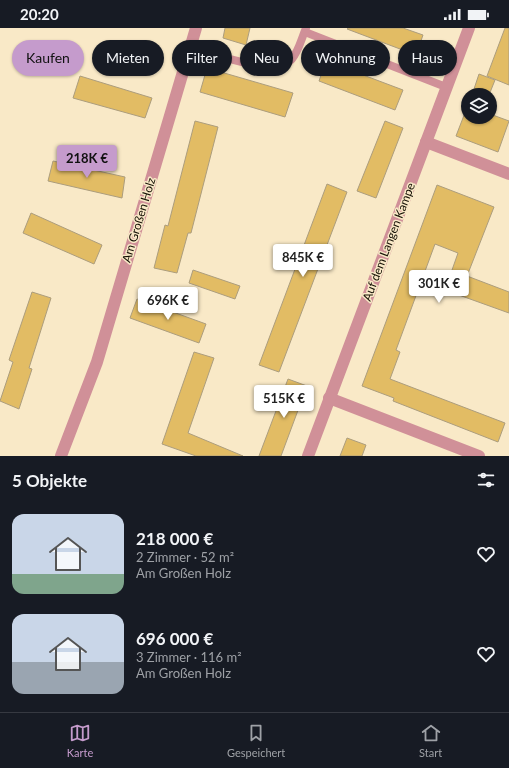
<!DOCTYPE html>
<html lang="de">
<head>
<meta charset="utf-8">
<style>
  body { margin:0; font-family:Lato,sans-serif; background:#20242c; color:#f1f3f6; height:100vh; display:flex; flex-direction:column; font-size:15px; white-space:nowrap }
  * { box-sizing:border-box; margin:0 }
  p { font-size:13px; color:#9ea1a6 }
  .icon { flex:none; width:22px; height:22px; fill:none; stroke:currentColor; stroke-width:2; stroke-linecap:round; stroke-linejoin:round }
  .map { position:relative; height:428px; overflow:hidden }
  .details { display:flex; flex-direction:column; background:#171b24; flex:1 }
  .details>* { flex:none }
  .hud { position:absolute; left:12px; top:12px; width:485px; height:36px; display:flex; gap:8px }
  .fabs { position:absolute; left:461px; top:60px; display:grid; gap:8px }
  .fabs a { display:grid; place-items:center; width:36px; height:36px; border-radius:50%; background:#171b24; box-shadow:0 1px 3px #0004; font-size:20px }
  .price { position:absolute; translate:-50% -34px; padding:0 9px; border-radius:4px; background:#fff; color:#222; font-size:13px; line-height:26px; filter:drop-shadow(0 1px 2px #0008) }
  .price::after { content:''; position:absolute; left:50%; top:24px; width:12px; height:9px; margin-left:-6px; background:inherit; clip-path:polygon(0 0,100% 0,50% 100%) }
  .price.selected { background:#c59bcc; color:#111 }
  ul { padding:0; list-style:none }
  li { display:flex; align-items:center; gap:12px; height:100px; padding:0 12px }
  li span { display:grid; place-items:center; flex:none; width:112px; height:80px; border-radius:12px; color:#555 }
  li>.icon { margin-inline-start:auto }
  span .icon { width:48px; height:48px; fill:#fffc; stroke-width:1 }
  li b { font-size:17px }
  h2 { display:flex; justify-content:space-between; align-items:center; height:48px; padding:0 12px; font-size:17px }
  .pill { padding:0 14px; border-radius:18px; background:#171b24; box-shadow:0 1px 3px #0004; font-size:14px; line-height:36px }
  .pill.selected { background:#c59bcc; color:#111 }
  .status { display:flex; justify-content:space-between; align-items:center; height:28px; padding:0 20px; background:#171b24; direction:ltr }
  .status svg { height:11px; fill:currentColor }
  .tab-bar { display:flex; justify-content:space-around; align-items:center; height:56px; border-top:1px solid #363941; background:#171b24; font-size:11px; color:#9ea1a6 }
  .tab-bar a { display:grid; justify-items:center; gap:2px }
  .tab-bar .selected { color:#c59bcc }
  .map>svg:first-child { display:block }
  .building { fill:#e2bc64; stroke:#ac9d7d }
  .lines { fill:none; stroke-linecap:round; stroke-linejoin:round }
  .lane { stroke:#d09098; stroke-width:8 }
  .street { stroke:#d09098; stroke-width:12 }
  .labels { text-anchor:middle; stroke-width:3; stroke-linejoin:round; paint-order:stroke }
  .street-label { font-size:12px; fill:#151005; stroke:#f9e9c7 }
</style>
</head>
<body>
<div class="status"><b>20:20</b><svg viewBox="0 0 49 12"><path d="M0 12V9h3v3zM5 12V6h3v6zM10 12V3h3v9zM15 12V0h3v12zM26 1h20v11H26zM47 4h2v5h-2z"/></svg></div>
<div class="map">
<svg width="509" height="428" viewBox="0 0 509 428">
  <rect width="100%" height="100%" fill="#f9e9c7"/>
  <!-- building -->
  <g class="building">
    <path d="M225 0H250L246 17 223 10Z"/>
    <path d="M348 0H403L423 7 416 27 347 1Z"/>
    <path d="M505 0H509V57L487 48Z"/>
    <path d="M326 33 403 62 395 82 319 53Z"/>
    <path d="M207 40 293 65 285 89 200 64Z"/>
    <path d="M479 46 495 52 489 67H472Z"/>
    <path d="M80 48 152 70 145 90 73 70Z"/>
    <path d="M468 77V89H490V86L509 93 498 124 456 108Z"/>
    <path d="M195 93 218 99 191 205H188L177 245 154 240 165 197 168 198Z"/>
    <path d="M385 93 403 100 376 170 357 163Z"/>
    <path d="M53 133 125 149 122 170 48 153Z"/>
    <path d="M327 156 347 164 279 344 259 337Z"/>
    <path d="M437 157 494 179 467 248 509 264V285L445 262 458 225 435 216 396 322 400 324 390 351 505 395 498 414 393 373 394 370 362 358Z"/>
    <path d="M31 185 102 217 94 236 23 205Z"/>
    <path d="M193 242 240 258 235 271 189 255Z"/>
    <path d="M32 264 51 270 29 340 32 341 19 381 0 373 13 334 9 332Z"/>
    <path d="M137 271 206 296 199 315 130 290Z"/>
    <path d="M194 324 214 330 188 405 243 428H196L162 416Z"/>
    <path d="M288 351 307 358 281 428H259Z"/>
    <path d="M347 410 366 417 362 428H340Z"/>
  </g>
  <g class="lines">
    <!-- lane -->
    <g class="lane">
      <path d="M305 4 446 59"/>
      <path d="M190 21 269 41C296 39 297 22 306 0"/>
    </g>
    <!-- street -->
    <g class="street">
      <path d="M426 114 509 146"/>
      <path d="M329 370 479 428"/>
      <path d="M61 428 97 334 196 0"/>
      <path d="M308 428 469 0"/>
    </g>
  </g>
  <g class="labels">
    <!-- street labels -->
    <g class="street-label">
      <text transform="translate(139 192) rotate(-73)" y="4">Am Großen Holz</text>
      <text transform="translate(389 214) rotate(-69)" y="4">Auf dem Langen Kampe</text>
    </g>
  </g>
</svg>
<div class="fabs">
<a><svg class="icon" aria-label="layers" viewBox="0 0 24 24"><path d="M12 4l9 5-9 5-9-5zM3 14l9 5 9-5"/></svg></a>
</div>
<b class="price selected" style="left:87px;top:151px">218K €</b>
<b class="price" style="left:303px;top:250px">845K €</b>
<b class="price" style="left:439px;top:276px">301K €</b>
<b class="price" style="left:168px;top:293px">696K €</b>
<b class="price" style="left:284px;top:391px">515K €</b>
<div class="hud">
<a class="pill selected">Kaufen</a>
<a class="pill">Mieten</a>
<a class="pill">Filter</a>
<a class="pill">Neu</a>
<a class="pill">Wohnung</a>
<a class="pill">Haus</a>
</div>
</div>
<section class="details">
<h2>5 Objekte<svg class="icon" aria-label="filters" viewBox="0 0 24 24"><path d="M4 7h16M4 17h16"/><circle cx="9" cy="7" r="2"/><circle cx="15" cy="17" r="2"/></svg></h2>
<ul>
<li><span style="background:linear-gradient(#c9d6e8 75%,#7fa58c 0)"><svg class="icon" aria-label="home" viewBox="0 0 24 24"><path d="M3 11l9-7 9 7M6 9v11h12V9"/></svg></span><div><b>218 000 €</b><p>2 Zimmer · 52 m²</p><p>Am Großen Holz</p></div><svg class="icon" aria-label="heart" viewBox="0 0 24 24"><path d="M12 20l-8-8c-3-5 5-10 8-4 3-6 11-1 8 4z"/></svg></li>
<li><span style="background:linear-gradient(#c9d6e8 60%,#9aa5b1 0)"><svg class="icon" aria-label="home" viewBox="0 0 24 24"><path d="M3 11l9-7 9 7M6 9v11h12V9"/></svg></span><div><b>696 000 €</b><p>3 Zimmer · 116 m²</p><p>Am Großen Holz</p></div><svg class="icon" aria-label="heart" viewBox="0 0 24 24"><path d="M12 20l-8-8c-3-5 5-10 8-4 3-6 11-1 8 4z"/></svg></li>
</ul>
</section>
<nav class="tab-bar">
<a class="selected"><svg class="icon" aria-label="map" viewBox="0 0 24 24"><path d="M3 6l6-2 6 2 6-2v14l-6 2-6-2-6 2zM9 4v14M15 6v14"/></svg>Karte</a>
<a><svg class="icon" aria-label="saved" viewBox="0 0 24 24"><path d="M7 4h10v16l-5-4-5 4z"/></svg>Gespeichert</a>
<a><svg class="icon" aria-label="home" viewBox="0 0 24 24"><path d="M3 11l9-7 9 7M6 9v11h12V9"/></svg>Start</a>
</nav>
</body>
</html>
